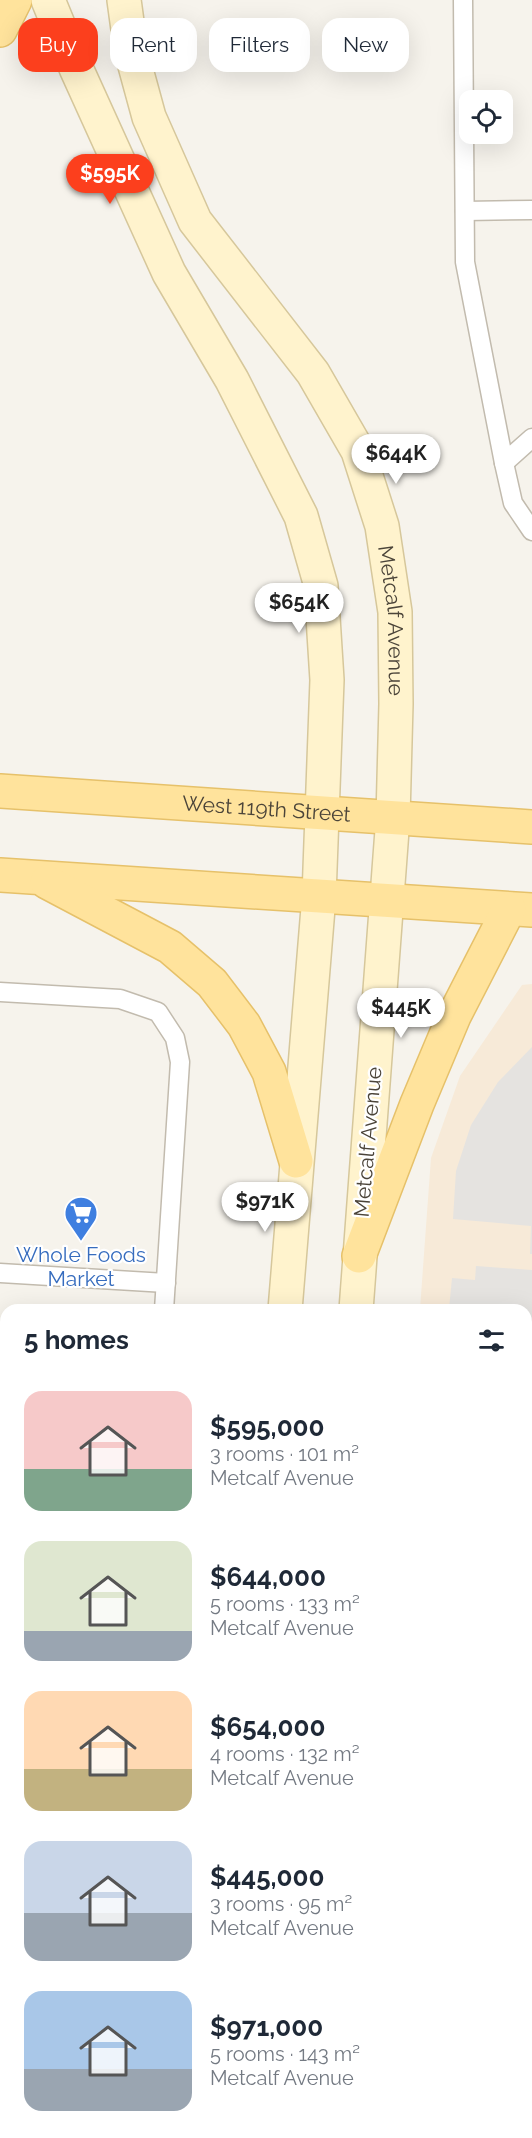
<!DOCTYPE html>
<html lang="en">
<head>
<meta charset="utf-8">
<style>
  body { margin:0; font-family:Raleway,sans-serif; background:#f6f6f7; color:#1f2937; height:100vh; display:flex; flex-direction:column; font-size:22px; white-space:nowrap }
  * { box-sizing:border-box; margin:0 }
  p { font-size:20px; color:#747a83 }
  .icon { flex:none; width:33px; height:33px; fill:none; stroke:currentColor; stroke-width:2; stroke-linecap:round; stroke-linejoin:round }
  .map { position:relative; flex:1; overflow:hidden }
  .panel { position:absolute; left:0px; top:1304px; width:532px; height:836px; display:flex; flex-direction:column; background:#fff; border-radius:18px 18px 0 0; box-shadow:0 6px 24px #0002 }
  .panel>* { flex:none }
  .banner { position:absolute; left:18px; top:18px; width:496px; height:54px; display:flex; gap:12px }
  .controls { position:absolute; left:459px; top:90px; display:grid; gap:12px }
  .controls a { display:grid; place-items:center; width:54px; height:54px; border-radius:12px; background:#fff; box-shadow:0 6px 24px #0002; font-size:30px }
  .price { position:absolute; translate:-50% -51px; padding:0 14px; border-radius:21px; background:#fff; color:#222; font-size:20px; line-height:39px; filter:drop-shadow(0 2px 3px #0008) }
  .price::after { content:''; position:absolute; left:50%; top:36px; width:18px; height:14px; margin-left:-9px; background:inherit; clip-path:polygon(0 0,100% 0,50% 100%) }
  .price.on { background:#fc3f1d; color:#fff }
  ul { padding:0; list-style:none }
  li { display:flex; align-items:center; gap:18px; height:150px; padding:0 24px }
  li span { display:grid; place-items:center; flex:none; width:168px; height:120px; border-radius:18px; color:#555 }
  li>.icon { margin-inline-start:auto }
  span .icon { width:72px; height:72px; fill:#fffc; stroke-width:1 }
  li b { font-size:26px }
  h2 { display:flex; justify-content:space-between; align-items:center; height:72px; padding:0 24px; font-size:26px }
  .chip { padding:0 21px; border-radius:18px; background:#fff; box-shadow:0 6px 24px #0002; font-size:21px; line-height:54px }
  .chip.on { background:#fc3f1d; color:#fff }
  .map>svg:first-child { display:block }
  .commercial { fill:#f7ead8 }
  .parking { fill:#e5e3e0 }
  .building { fill:#d8cfc1 }
  .lines { fill:none; stroke-linecap:round; stroke-linejoin:round }
  .service-casing { stroke:#c2bbae; stroke-width:21 }
  .secondary-casing { stroke:#d6c79b; stroke-width:36 }
  .primary-casing { stroke:#e6c16a; stroke-width:36 }
  .service { stroke:#fff; stroke-width:18 }
  .secondary { stroke:#fff3cd; stroke-width:33 }
  .primary { stroke:#ffe39c; stroke-width:33 }
  .labels { text-anchor:middle; stroke-width:4.5; stroke-linejoin:round; paint-order:stroke }
  .street-label { font-size:21px; fill:#4b4439; stroke:#fff }
  .shop-label { font-size:21px; fill:#366cbe; stroke:#fff }
</style>
</head>
<body>
<div class="map">
<svg width="532" height="2138" viewBox="0 0 532 2138">
  <rect width="100%" height="100%" fill="#f6f3ec"/>
  <!-- commercial -->
  <path class="commercial" d="M532 984V2138H362V2133H526V1310L420 1309 431 1158 460 1076 522 985Z"/>
  <!-- parking -->
  <g class="parking">
    <path d="M532 1047V1254H530L531 1226 453 1219 456 1171 471 1125 498 1082Z"/>
    <path d="M476 1266 532 1270V1344H527L526 1310 449 1309 452 1278 475 1280Z"/>
    <path d="M527 1462 532 1463V1795L526 1794Z"/>
    <path d="M0 1759 6 1760V1901L0 1896Z"/>
    <path d="M527 1923H532V2004L527 2003Z"/>
    <path d="M0 2093 6 2095V2133H111V2138H0Z"/>
  </g>
  <!-- building -->
  <g class="building">
    <path d="M528 1389H532V1448H526Z"/>
    <path d="M0 1645 6 1646V1752L0 1751Z"/>
    <path d="M526 1816H532V1898L526 1897Z"/>
  </g>
  <g class="lines">
    <!-- service casing -->
    <g class="service-casing">
      <g id="service">
        <path d="M463 0 465 262 504 463 532 438"/>
        <path d="M465 211 532 210"/>
        <path d="M504 463 513 503 532 531"/>
        <path d="M0 992 120 999 158 1012 175 1038 180 1062 164 1310"/>
        <path d="M0 1273 166 1283"/>
        <path d="M526 1369H532"/>
        <path d="M0 1480 6 1481"/>
        <path d="M0 1570 6 1571"/>
        <path d="M0 1797H6"/>
        <path d="M0 1867 6 1874"/>
        <path d="M0 2010 6 2012"/>
        <path d="M526 2050H532"/>
        <path d="M0 2060 6 2061"/>
        <path d="M526 2115H532"/>
        <path d="M0 2138H1"/>
      </g>
    </g>
    <!-- secondary casing -->
    <g class="secondary-casing">
      <g id="secondary">
        <path d="M48 0 76 68 169 273 232 380 301 516 321 586 327 680 319 896 285 1310"/>
        <path id="s1" d="M124 0 131 51 149 117 195 221 313 373 358 451 382 526 395 612 396 704 393 817 356 1310"/>
        <path d="M220 2138V2133"/>
        <path d="M316 2138 317 2133"/>
      </g>
    </g>
    <!-- primary casing -->
    <g class="primary-casing">
      <g id="primary">
        <path d="M0 30 15 0"/>
        <path id="s2" d="M0 791 532 827"/>
        <path d="M0 875 532 910"/>
        <path d="M47 882 170 947 212 983 244 1025 269 1072 296 1161"/>
        <path d="M359 1256 417 1104 454 1016 509 909"/>
      </g>
    </g>
    <!-- service -->
    <use href="#service" class="service"/>
    <!-- secondary -->
    <use href="#secondary" class="secondary"/>
    <!-- primary -->
    <use href="#primary" class="primary"/>
  </g>
  <!-- icons -->
  <defs>
    <g id="supermarket-pin" transform="scale(1.725)"><path d="M0 17L-7.5 6A9.5 9.5 0 1 1 7.5 6Z" fill="#3f7fe0" stroke="#fff"/><path d="M-6-5.5h2.5l.6 2H6L4.5 2H-2.5L-4.4-4H-6ZM-1.5 3.2a1.3 1.3 0 1 0 .1 0ZM3 3.2a1.3 1.3 0 1 0 .1 0Z" fill="#fff"/></g>
  </defs>
  <g fill-rule="evenodd">
    <use href="#supermarket-pin" x="81" y="1213"/>
  </g>
  <g class="labels">
    <!-- street labels -->
    <g class="street-label">
      <text dy="7" stroke="none"><textPath href="#s1" startOffset="690">Metcalf Avenue</textPath></text>
      <text dy="7" stroke="none"><textPath href="#s2" startOffset="267">West 119th Street</textPath></text>
      <text transform="translate(368 1142) rotate(-85)" y="7">Metcalf Avenue</text>
    </g>
    <!-- shop labels -->
    <g class="shop-label">
      <text x="81" y="1262">Whole Foods<tspan x="81" dy="24">Market</tspan></text>
    </g>
  </g>
</svg>
<div class="controls">
<a><svg class="icon" aria-label="locate" viewBox="0 0 24 24"><circle cx="12" cy="12" r="6"/><path d="M12 2v4M12 18v4M2 12h4M18 12h4"/></svg></a>
</div>
<b class="price on" style="left:110px;top:205px">$595K</b>
<b class="price" style="left:396px;top:485px">$644K</b>
<b class="price" style="left:299px;top:634px">$654K</b>
<b class="price" style="left:401px;top:1039px">$445K</b>
<b class="price" style="left:265px;top:1233px">$971K</b>
<div class="banner">
<a class="chip on">Buy</a>
<a class="chip">Rent</a>
<a class="chip">Filters</a>
<a class="chip">New</a>
</div>
<section class="panel">
<h2>5 homes<svg class="icon" aria-label="filters" viewBox="0 0 24 24"><path d="M4 7h16M4 17h16"/><circle cx="9" cy="7" r="2"/><circle cx="15" cy="17" r="2"/></svg></h2>
<ul>
<li><span style="background:linear-gradient(#f6c9c9 65%,#7fa58c 0)"><svg class="icon" aria-label="home" viewBox="0 0 24 24"><path d="M3 11l9-7 9 7M6 9v11h12V9"/></svg></span><div><b>$595,000</b><p>3 rooms · 101 m²</p><p>Metcalf Avenue</p></div></li>
<li><span style="background:linear-gradient(#dfe7d0 75%,#9aa5b1 0)"><svg class="icon" aria-label="home" viewBox="0 0 24 24"><path d="M3 11l9-7 9 7M6 9v11h12V9"/></svg></span><div><b>$644,000</b><p>5 rooms · 133 m²</p><p>Metcalf Avenue</p></div></li>
<li><span style="background:linear-gradient(#ffd9b3 65%,#c2b280 0)"><svg class="icon" aria-label="home" viewBox="0 0 24 24"><path d="M3 11l9-7 9 7M6 9v11h12V9"/></svg></span><div><b>$654,000</b><p>4 rooms · 132 m²</p><p>Metcalf Avenue</p></div></li>
<li><span style="background:linear-gradient(#c9d6e8 60%,#9aa5b1 0)"><svg class="icon" aria-label="home" viewBox="0 0 24 24"><path d="M3 11l9-7 9 7M6 9v11h12V9"/></svg></span><div><b>$445,000</b><p>3 rooms · 95 m²</p><p>Metcalf Avenue</p></div></li>
<li><span style="background:linear-gradient(#a9c7e8 65%,#9aa5b1 0)"><svg class="icon" aria-label="home" viewBox="0 0 24 24"><path d="M3 11l9-7 9 7M6 9v11h12V9"/></svg></span><div><b>$971,000</b><p>5 rooms · 143 m²</p><p>Metcalf Avenue</p></div></li>
</ul>
</section>
</div>
</body>
</html>
